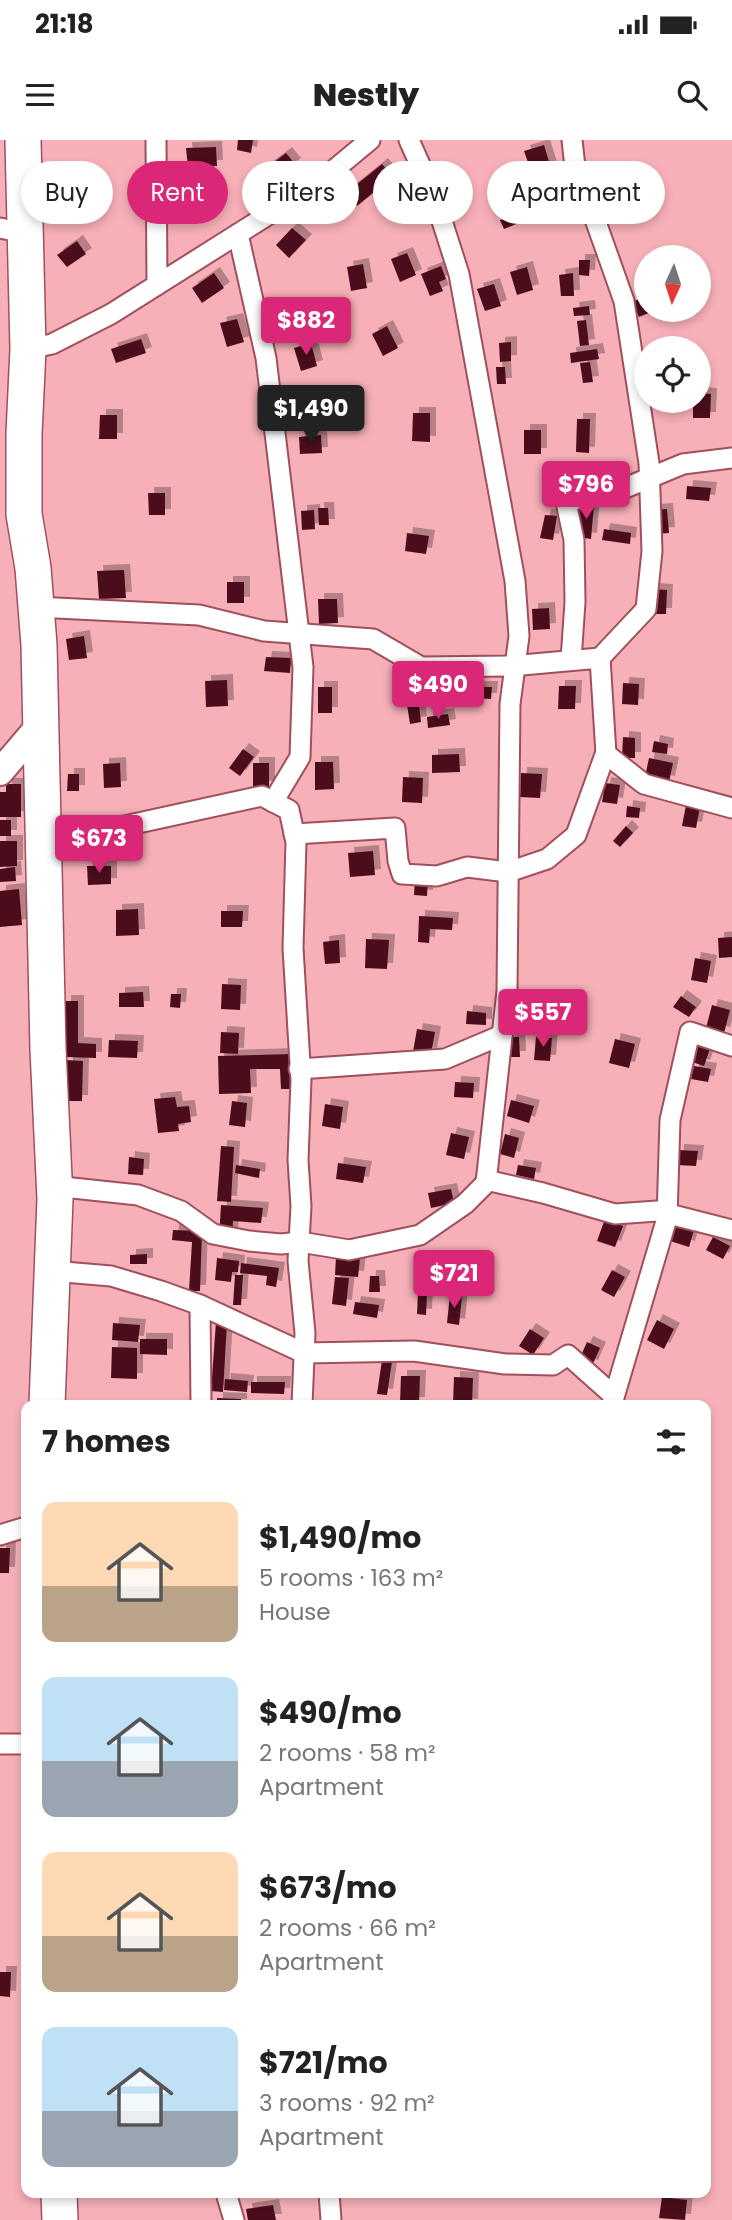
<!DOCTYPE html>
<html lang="en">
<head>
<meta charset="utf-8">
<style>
  body { margin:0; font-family:Poppins,sans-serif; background:#f6f6f6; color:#222; height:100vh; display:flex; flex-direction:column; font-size:26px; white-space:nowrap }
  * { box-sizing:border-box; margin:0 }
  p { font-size:23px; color:#767676 }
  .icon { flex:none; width:38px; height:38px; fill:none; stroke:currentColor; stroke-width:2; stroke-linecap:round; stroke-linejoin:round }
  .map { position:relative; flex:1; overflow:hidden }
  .drawer { position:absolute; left:21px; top:1260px; width:690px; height:798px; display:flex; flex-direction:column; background:#fff; border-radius:14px; box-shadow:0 4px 10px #0003 }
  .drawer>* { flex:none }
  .guide { position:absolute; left:21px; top:21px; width:691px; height:63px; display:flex; gap:14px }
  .needle { width:46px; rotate:183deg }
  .buttons { position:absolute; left:634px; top:105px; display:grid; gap:14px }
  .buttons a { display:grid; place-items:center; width:77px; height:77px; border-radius:50%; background:#fff; box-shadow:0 4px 10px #0003; font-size:35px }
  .price { position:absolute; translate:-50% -60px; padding:0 16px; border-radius:7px; background:#db2777; color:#fff; font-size:23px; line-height:46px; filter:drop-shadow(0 2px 4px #0008) }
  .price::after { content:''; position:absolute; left:50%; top:42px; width:21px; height:16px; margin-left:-10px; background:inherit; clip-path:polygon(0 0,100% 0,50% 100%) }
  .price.selected { background:#222; color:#fff }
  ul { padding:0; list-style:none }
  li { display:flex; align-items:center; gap:21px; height:175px; padding:0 21px }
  li span { display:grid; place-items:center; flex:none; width:196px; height:140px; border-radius:14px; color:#555 }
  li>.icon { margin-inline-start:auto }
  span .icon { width:84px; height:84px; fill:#fffc; stroke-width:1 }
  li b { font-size:30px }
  h2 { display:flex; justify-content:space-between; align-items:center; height:84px; padding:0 21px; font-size:30px }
  .pill { padding:0 24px; border-radius:32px; background:#fff; box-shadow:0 4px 10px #0003; font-size:24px; line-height:63px }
  .pill.selected { background:#db2777; color:#fff }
  .status { display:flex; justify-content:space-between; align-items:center; height:49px; padding:0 35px; background:#fff; direction:ltr }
  .status svg { height:19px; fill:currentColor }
  header { display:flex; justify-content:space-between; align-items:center; height:91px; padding:0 21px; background:#fff; font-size:32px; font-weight:800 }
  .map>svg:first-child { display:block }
  .building { fill:#4b0c1b; filter:url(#shadow) }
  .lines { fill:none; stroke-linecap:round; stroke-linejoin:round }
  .street-casing { stroke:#9f505c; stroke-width:23 }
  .secondary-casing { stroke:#9f505c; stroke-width:30 }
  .highway-casing { stroke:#9f505c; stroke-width:38 }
  .street { stroke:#fff; stroke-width:19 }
  .secondary { stroke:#fff; stroke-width:26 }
  .highway { stroke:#fff; stroke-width:35 }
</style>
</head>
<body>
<div class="status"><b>21:18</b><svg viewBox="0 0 49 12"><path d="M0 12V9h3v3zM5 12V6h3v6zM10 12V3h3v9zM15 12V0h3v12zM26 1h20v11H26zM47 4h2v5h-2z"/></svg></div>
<header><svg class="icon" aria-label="menu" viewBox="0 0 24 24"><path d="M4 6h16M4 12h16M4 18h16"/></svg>Nestly<svg class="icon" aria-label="search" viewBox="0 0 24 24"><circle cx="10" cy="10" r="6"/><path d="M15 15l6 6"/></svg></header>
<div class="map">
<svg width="732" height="2080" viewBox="0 0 732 2080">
  <defs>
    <filter id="shadow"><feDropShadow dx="6" dy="-6" stdDeviation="0" flood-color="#0004"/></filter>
  </defs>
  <rect width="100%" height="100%" fill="#f7b0b7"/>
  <!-- building -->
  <g class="building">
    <path d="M238 0H253L251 13 237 10Z"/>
    <path d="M544 5 551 28 532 34 524 11Z"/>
    <path d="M216 7 217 26 188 27 186 8Z"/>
    <path d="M286 13 295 24 273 39 265 29Z"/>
    <path d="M382 24 393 37 357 66 346 53Z"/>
    <path d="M459 40 467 62 449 68 441 45Z"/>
    <path d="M543 42 556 64 539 75 526 52Z"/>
    <path d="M522 70 526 80 504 89 500 80Z"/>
    <path d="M292 88 306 100 289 118 276 105Z"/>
    <path d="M77 101 86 114 67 127 57 115Z"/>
    <path d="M407 113 416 135 400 142 391 119Z"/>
    <path d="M579 120H590L589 136 579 135Z"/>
    <path d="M363 124 367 148 351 151 347 127Z"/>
    <path d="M441 126 446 139 439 142 443 151 430 156 421 134Z"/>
    <path d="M527 127 533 150 517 155 510 132Z"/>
    <path d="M214 133 224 148 202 163 192 148Z"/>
    <path d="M573 133 574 156H561L559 135Z"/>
    <path d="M494 144 501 166 485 171 477 149Z"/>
    <path d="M646 156V170H656L639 177 632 162Z"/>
    <path d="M589 166 590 175 574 176 573 168Z"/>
    <path d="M237 179 244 202 227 207 220 183Z"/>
    <path d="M586 180 589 205 580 206 577 181Z"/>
    <path d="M387 186 398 208 383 216 372 194Z"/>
    <path d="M141 199 146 213 116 223 111 209Z"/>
    <path d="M511 202V221L500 222 499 203Z"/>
    <path d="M311 203 317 226 301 231 294 208Z"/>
    <path d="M597 209 599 219 571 223 570 213Z"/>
    <path d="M590 222 593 242 583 243 580 223Z"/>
    <path d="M496 227H505L506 244H497Z"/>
    <path d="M296 251 301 261 286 268 281 258Z"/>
    <path d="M698 253 711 254 710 278H693V261H698Z"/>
    <path d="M413 273H430V302L412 301Z"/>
    <path d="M100 275H117V299H99Z"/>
    <path d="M577 279H590L589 313 576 312Z"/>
    <rect x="524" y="290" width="17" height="24"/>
    <path d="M321 295 322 313 300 314 299 297Z"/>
    <path d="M687 346 711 348 709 361 686 359Z"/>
    <path d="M148 353H165V375H149Z"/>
    <path d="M580 363 594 364 591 399 577 397Z"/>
    <path d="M318 368H328L329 385H319Z"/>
    <path d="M667 369 669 393 654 394 652 370Z"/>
    <path d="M314 370 315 389 302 390 301 371Z"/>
    <path d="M545 375 557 376 553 400 540 398Z"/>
    <path d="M604 389 631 393 630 404 602 400Z"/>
    <path d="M407 393 429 396 426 414 405 411Z"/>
    <path d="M124 430 126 458 99 459 97 431Z"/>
    <rect x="227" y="442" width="17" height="21"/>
    <path d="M653 449 667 450 666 474H651Z"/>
    <path d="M318 459H337L338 483 319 484Z"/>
    <path d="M549 468 550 489 533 490 532 469Z"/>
    <path d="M84 496 87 518 69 520 66 499Z"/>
    <path d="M266 517 291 518 290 533 264 531Z"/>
    <path d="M227 540 228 566 206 567 205 541Z"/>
    <path d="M423 542 452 543V556H423Z"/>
    <path d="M623 543 639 544 638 565 622 564Z"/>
    <path d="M559 546H576L575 569H558Z"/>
    <rect x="318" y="547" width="14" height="26"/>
    <path d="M474 547H492L491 559 473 558Z"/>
    <path d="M418 557 421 582 410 584 406 558Z"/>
    <path d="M448 574 450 585 428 588 427 577Z"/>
    <path d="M623 597 635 598V618H622Z"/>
    <path d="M654 601 668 604 667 614 652 612Z"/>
    <path d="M243 609 254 617 240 636 229 628Z"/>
    <path d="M459 614 460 632 432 633V615Z"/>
    <path d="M649 618 673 623 669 642 645 637Z"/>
    <path d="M315 622H333L334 649 315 650Z"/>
    <path d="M120 623 121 647 104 648 103 624Z"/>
    <rect x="253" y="623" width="16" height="24"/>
    <path d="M521 633 542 634 540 658 520 657Z"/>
    <path d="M68 634H79V651H67Z"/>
    <path d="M403 637 423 638 422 663 402 662Z"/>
    <path d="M605 643 620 645 617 664 602 662Z"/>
    <path d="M6 644H21V677H0V652H6Z"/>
    <path d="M686 665 700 667 696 688 682 686Z"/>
    <path d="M627 666 640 668 639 678 626 677Z"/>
    <rect x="0" y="680" width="11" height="16"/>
    <path d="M626 686 633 693 620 707 613 701Z"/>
    <path d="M0 701H17V726L0 727Z"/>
    <path d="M373 711 375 735 350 737 348 713Z"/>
    <path d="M87 726H111V744L88 745Z"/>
    <path d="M15 727 16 741 0 742V729Z"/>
    <path d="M415 737 428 738 427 756 414 755Z"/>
    <path d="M19 749 22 785 0 787V751Z"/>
    <path d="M138 769 139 795 116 796V770Z"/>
    <path d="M221 771H243L242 787H221Z"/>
    <path d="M419 776 453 778 452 790 430 789 429 803 418 802Z"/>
    <path d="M732 797V817L719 818 718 798Z"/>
    <path d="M366 799 389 800 387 829 365 828Z"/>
    <path d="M339 800 340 823 325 824 323 802Z"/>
    <path d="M695 818 711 821 707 843 691 840Z"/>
    <path d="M222 844 241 845 240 870 221 869Z"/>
    <path d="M143 852 144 867H119V853Z"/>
    <path d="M171 854H181L180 868 170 867Z"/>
    <path d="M681 856 696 867 689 877 673 867Z"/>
    <path d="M65 861H78V903L96 904V918L64 917Z"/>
    <path d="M712 865 730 870 724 893 706 888Z"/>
    <path d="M467 871 486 873V885L466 884Z"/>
    <path d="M417 889 435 892 431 914 413 912Z"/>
    <path d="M221 892 239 893 238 914 220 913Z"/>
    <path d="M509 897H519L520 917H509Z"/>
    <path d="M536 897 552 898 550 921 534 920Z"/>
    <path d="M615 899 635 904 629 928 609 923Z"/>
    <path d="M109 900 138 901 137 918 108 917Z"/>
    <path d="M693 900 711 906 704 926 686 920Z"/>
    <path d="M291 914 292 949H281L280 929H250L251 953 219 954 218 916Z"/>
    <path d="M67 920 83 921 82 961H66Z"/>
    <path d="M694 926 711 929 708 942 691 939Z"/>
    <path d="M455 942 474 943 473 958 454 957Z"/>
    <path d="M175 957 177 967 189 966 191 982 178 984 179 991 158 993 154 959Z"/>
    <path d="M511 960 534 966 529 983 507 976Z"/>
    <path d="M232 961 247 963 245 987 229 985Z"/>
    <path d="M325 964 343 967 340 989 322 986Z"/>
    <path d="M451 993 469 997 464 1019 446 1015Z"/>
    <path d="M505 994 519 998 514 1018 500 1014Z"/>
    <path d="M221 1006 234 1007 231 1062 217 1061Z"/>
    <path d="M678 1010 698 1011 696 1026 677 1025Z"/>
    <path d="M129 1017 144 1019 143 1035 128 1034Z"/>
    <path d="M338 1023 366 1027 363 1043 336 1039Z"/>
    <path d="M236 1025 260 1029 259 1038 235 1033Z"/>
    <path d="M518 1025 536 1028 534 1039 516 1035Z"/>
    <path d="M451 1049 454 1063 431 1068 428 1053Z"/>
    <path d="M221 1065 263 1068 261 1083 233 1081 232 1099 219 1098Z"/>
    <path d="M605 1079 623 1086 615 1107 597 1101Z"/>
    <path d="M672 1084 694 1090 689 1107 667 1100Z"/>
    <path d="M173 1090 202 1091 200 1151H189L192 1102 172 1100Z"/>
    <path d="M713 1097 730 1106 723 1119 706 1110Z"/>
    <path d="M147 1114V1124H130V1115Z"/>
    <path d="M336 1117 360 1118 358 1137 335 1135Z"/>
    <path d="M217 1118 239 1121 238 1132H232L231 1142 215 1140Z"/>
    <path d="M241 1123 279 1128 276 1147 266 1145 267 1136 240 1133Z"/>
    <path d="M612 1130 625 1137 614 1157 601 1150Z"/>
    <path d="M427 1131 446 1133 445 1150 425 1148Z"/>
    <path d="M235 1135H243L241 1165H233Z"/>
    <path d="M370 1136H379L380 1152H369Z"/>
    <path d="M335 1137 349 1138 346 1166 332 1164Z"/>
    <path d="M418 1152 427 1153 426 1175 417 1174Z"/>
    <path d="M450 1154 462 1156 459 1185 447 1183Z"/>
    <path d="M355 1162 379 1165 377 1178 353 1174Z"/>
    <path d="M657 1180 674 1189 664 1209 647 1200Z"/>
    <path d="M216 1182 227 1183 223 1252 211 1251Z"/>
    <path d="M113 1183 140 1185 138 1202 112 1200Z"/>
    <path d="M530 1189 544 1198 533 1215 519 1206Z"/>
    <path d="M140 1199H167V1215L140 1214Z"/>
    <path d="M587 1202 600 1208 592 1226 579 1220Z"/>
    <path d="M112 1207 137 1208V1239L111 1238Z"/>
    <path d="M383 1213 393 1215 387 1255 377 1254Z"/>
    <path d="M401 1236H420L419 1263H400Z"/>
    <path d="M454 1237 473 1238 472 1265 453 1264Z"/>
    <path d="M225 1239 248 1241 247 1252 224 1250Z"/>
    <path d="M251 1242H285L284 1254 251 1253Z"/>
    <path d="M217 1258 241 1259V1265H217Z"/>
    <path d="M0 1408H10L9 1433H0Z"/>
    <path d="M0 1832H11L10 1857 0 1856Z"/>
    <path d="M662 2057 687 2060 685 2080 659 2078Z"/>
    <path d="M273 2065 276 2080H248L246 2069Z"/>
  </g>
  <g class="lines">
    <!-- street casing -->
    <g class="street-casing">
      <g id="street">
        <path d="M156 0 157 145"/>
        <path d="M572 0 577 45 591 68 624 161 649 323 652 411 646 469 600 518"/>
        <path d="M0 88 25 93"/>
        <path d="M238 94 266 218 303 527 300 617 273 662"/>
        <path d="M28 209 52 204 111 174 317 44 370 0"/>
        <path d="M36 467 199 475 264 491 373 499 421 527 511 526 600 518 606 614 644 644 732 668"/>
        <path d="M571 520 575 462 574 400 566 362 625 348 683 324 732 318"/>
        <path d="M294 694 395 688 398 721 402 734 437 736 467 727 508 732 547 719 576 695 606 612"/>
        <path d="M42 704 262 656 289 670 296 702 293 808 301 940 298 1020 301 1066 298 1121 305 1193 302 1265"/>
        <path d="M299 929 445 919 502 895"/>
        <path d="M486 1040 543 1053 615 1074 657 1071 732 1090"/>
        <path d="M54 1046 138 1055 181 1071 213 1094 249 1101 281 1104 300 1102 349 1110 420 1095 465 1064 486 1043 507 851 510 564 519 496 515 441 459 134 434 56 409 0"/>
        <path d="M52 1131 111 1136 161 1151 200 1165 304 1213 414 1211 505 1224 553 1225 568 1215 614 1256"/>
        <path d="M200 1165 201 1265"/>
        <path d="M612 1264 667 1078 670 980 690 892 732 906"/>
        <path d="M0 1395 26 1387"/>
        <path d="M0 1604H26"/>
        <path d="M226 2053 234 2080"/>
        <path d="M329 2053 331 2080"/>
      </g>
    </g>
    <!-- secondary casing -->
    <g class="secondary-casing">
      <path id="secondary" d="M0 632 41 584"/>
    </g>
    <!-- highway casing -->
    <g class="highway-casing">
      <g id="highway">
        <path d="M23 0 28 209 24 294V374L33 428 39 505 48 909 55 1059 47 1265"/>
        <path d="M59 2053 60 2080"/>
      </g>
    </g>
    <!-- street -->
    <use href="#street" class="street"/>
    <!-- secondary -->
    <use href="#secondary" class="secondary"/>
    <!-- highway -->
    <use href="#highway" class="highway"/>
  </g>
</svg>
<div class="buttons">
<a><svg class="needle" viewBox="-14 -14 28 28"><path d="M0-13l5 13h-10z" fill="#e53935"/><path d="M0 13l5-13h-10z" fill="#767676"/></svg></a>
<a><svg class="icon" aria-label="locate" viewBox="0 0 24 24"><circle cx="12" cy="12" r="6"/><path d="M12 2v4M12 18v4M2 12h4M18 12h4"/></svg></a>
</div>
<b class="price" style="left:306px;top:217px">$882</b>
<b class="price selected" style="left:311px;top:305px">$1,490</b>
<b class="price" style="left:586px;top:381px">$796</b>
<b class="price" style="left:438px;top:581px">$490</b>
<b class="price" style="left:99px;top:735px">$673</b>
<b class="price" style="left:543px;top:909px">$557</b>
<b class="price" style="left:454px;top:1170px">$721</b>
<div class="guide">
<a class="pill">Buy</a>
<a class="pill selected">Rent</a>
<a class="pill">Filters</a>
<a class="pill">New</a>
<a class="pill">Apartment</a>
</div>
<section class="drawer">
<h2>7 homes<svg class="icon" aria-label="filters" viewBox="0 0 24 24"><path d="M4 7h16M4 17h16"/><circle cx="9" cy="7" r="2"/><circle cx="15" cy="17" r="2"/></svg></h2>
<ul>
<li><span style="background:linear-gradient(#ffd9b3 60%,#b9a48a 0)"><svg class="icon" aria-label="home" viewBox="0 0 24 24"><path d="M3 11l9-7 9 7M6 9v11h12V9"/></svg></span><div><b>$1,490/mo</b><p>5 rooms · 163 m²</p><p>House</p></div></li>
<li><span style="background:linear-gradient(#bfe0f5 60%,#9aa5b1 0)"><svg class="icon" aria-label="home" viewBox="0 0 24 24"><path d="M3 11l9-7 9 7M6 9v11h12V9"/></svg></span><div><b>$490/mo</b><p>2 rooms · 58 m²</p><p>Apartment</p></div></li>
<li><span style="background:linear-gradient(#ffd9b3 60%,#b9a48a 0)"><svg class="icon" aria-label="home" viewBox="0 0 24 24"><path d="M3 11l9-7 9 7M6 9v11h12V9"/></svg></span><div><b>$673/mo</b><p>2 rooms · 66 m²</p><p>Apartment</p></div></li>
<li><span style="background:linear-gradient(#bfe0f5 60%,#9aa5b1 0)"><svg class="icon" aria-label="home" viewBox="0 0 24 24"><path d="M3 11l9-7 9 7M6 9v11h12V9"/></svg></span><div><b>$721/mo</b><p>3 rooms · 92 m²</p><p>Apartment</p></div></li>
</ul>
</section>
</div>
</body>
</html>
